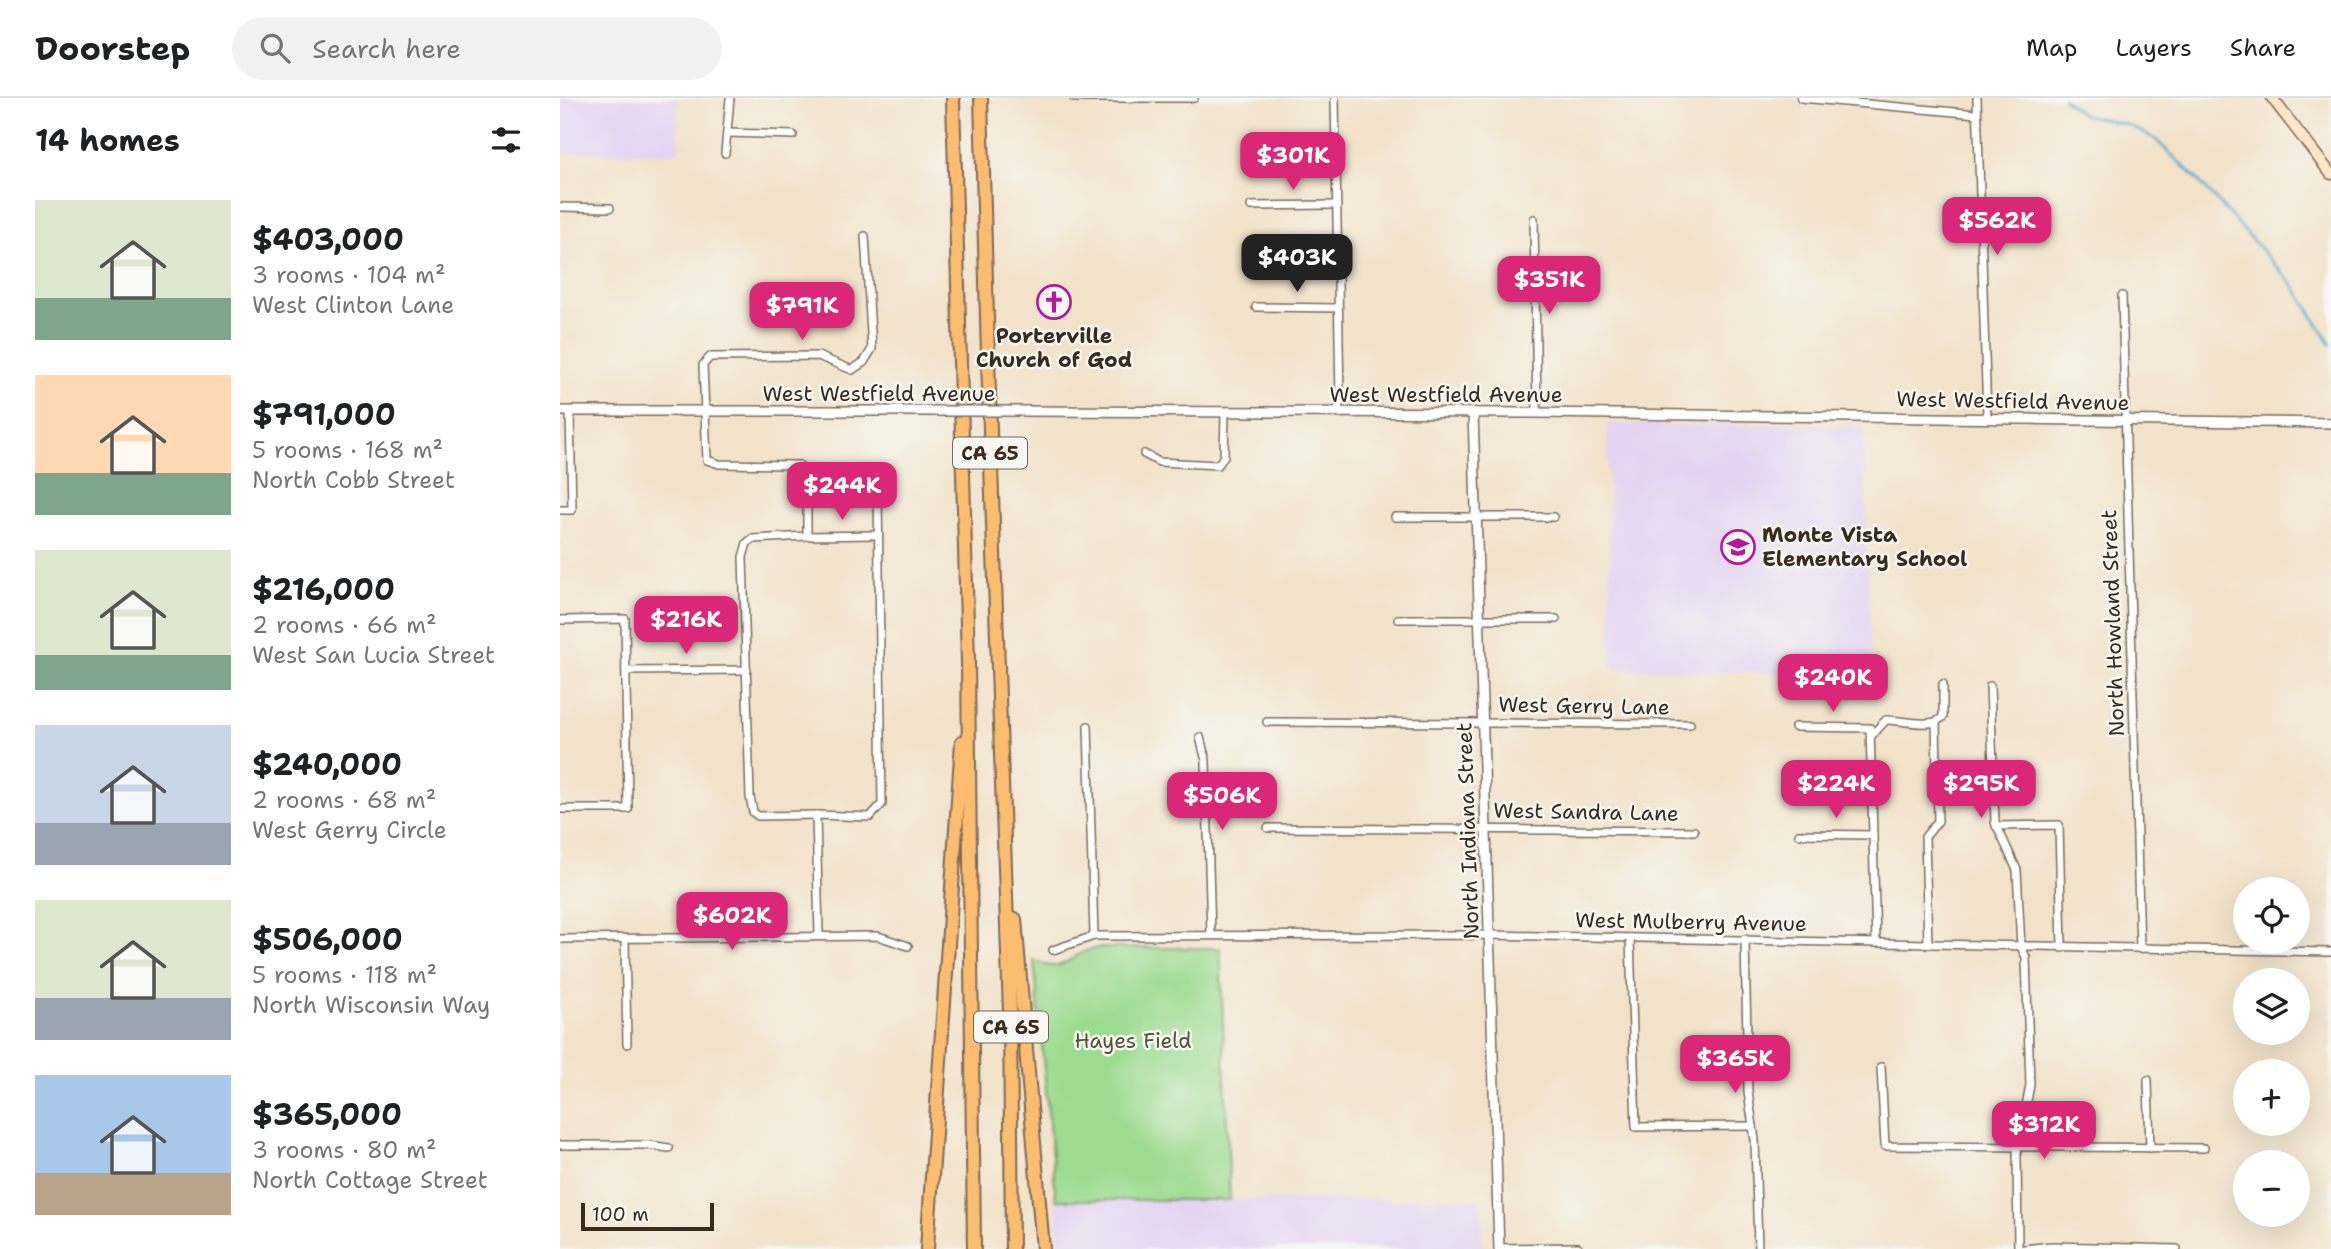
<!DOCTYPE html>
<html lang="en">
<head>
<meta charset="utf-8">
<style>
  body { margin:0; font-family:"Shantell Sans",sans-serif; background:#f2f2f2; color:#202124; height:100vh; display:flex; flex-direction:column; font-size:26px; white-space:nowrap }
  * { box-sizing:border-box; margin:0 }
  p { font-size:23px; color:#757577 }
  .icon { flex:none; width:38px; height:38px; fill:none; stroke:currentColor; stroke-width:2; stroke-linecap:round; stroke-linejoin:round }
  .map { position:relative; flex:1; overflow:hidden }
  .drawer { display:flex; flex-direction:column; background:#fff; width:560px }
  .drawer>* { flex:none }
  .controls { position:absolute; left:1673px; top:779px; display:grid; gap:14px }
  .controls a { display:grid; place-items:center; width:77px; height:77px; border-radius:50%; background:#fff; box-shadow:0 7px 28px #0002; font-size:35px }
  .scale { position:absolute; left:21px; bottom:18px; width:133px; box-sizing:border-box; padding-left:7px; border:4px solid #3b2a1e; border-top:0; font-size:19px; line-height:24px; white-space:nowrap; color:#3b2a1e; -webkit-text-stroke:5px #f6f6f2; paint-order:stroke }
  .price { position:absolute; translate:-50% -60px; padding:0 16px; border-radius:14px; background:#db2777; color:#fff; font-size:23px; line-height:46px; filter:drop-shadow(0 2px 4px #0008) }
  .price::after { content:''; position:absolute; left:50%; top:42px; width:21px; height:16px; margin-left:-10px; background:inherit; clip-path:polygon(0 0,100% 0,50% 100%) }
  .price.current { background:#222; color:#fff }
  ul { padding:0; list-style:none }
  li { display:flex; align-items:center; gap:21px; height:175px; padding:0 35px }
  li span { display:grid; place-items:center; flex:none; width:196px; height:140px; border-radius:0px; color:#555 }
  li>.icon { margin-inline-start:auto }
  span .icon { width:84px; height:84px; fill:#fffc; stroke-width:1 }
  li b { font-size:30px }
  h2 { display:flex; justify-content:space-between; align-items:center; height:84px; padding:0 35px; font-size:30px }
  header { display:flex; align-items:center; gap:42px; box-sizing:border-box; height:98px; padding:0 35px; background:#fff; border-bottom:2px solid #e0e0e0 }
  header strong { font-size:33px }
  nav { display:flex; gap:38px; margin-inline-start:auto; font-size:24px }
  .search { width:490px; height:63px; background:#f2f2f2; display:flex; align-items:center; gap:18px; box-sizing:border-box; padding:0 24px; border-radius:38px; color:#757577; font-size:26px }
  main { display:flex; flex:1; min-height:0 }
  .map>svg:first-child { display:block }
  .built { fill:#e4d3f2 }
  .park { fill:#9ddb90; stroke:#6c8257; stroke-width:2 }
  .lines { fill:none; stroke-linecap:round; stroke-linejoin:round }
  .stream { stroke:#4ca6c9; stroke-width:2.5 }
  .minor-casing { stroke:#7b6a5a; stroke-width:10 }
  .tertiary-casing { stroke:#7b6a5a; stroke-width:12 }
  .secondary-casing { stroke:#7b6a5a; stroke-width:13 }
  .motorway-casing { stroke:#7b6a5a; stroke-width:16 }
  .minor { stroke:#fff; stroke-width:7 }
  .tertiary { stroke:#fff; stroke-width:9 }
  .secondary { stroke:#fee5c5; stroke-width:10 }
  .motorway { stroke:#fcbd6f; stroke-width:12 }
  .tertiary-bridge-casing { stroke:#7b6a5a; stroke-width:12; stroke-linecap:butt }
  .tertiary-bridge { stroke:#fff; stroke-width:9 }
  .labels { text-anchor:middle; stroke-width:5; stroke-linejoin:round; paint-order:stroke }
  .shield { fill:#f6f6f2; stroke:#73675e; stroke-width:2 }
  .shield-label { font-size:19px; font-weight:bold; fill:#3b2a1e }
  .poi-label { font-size:21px; font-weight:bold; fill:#3b2a1e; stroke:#f6f6f2 }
  .street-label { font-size:21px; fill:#3b2a1e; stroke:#f6f6f2 }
  .park-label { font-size:21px; fill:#54563a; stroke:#f6f6f2 }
</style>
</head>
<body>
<header>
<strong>Doorstep</strong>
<div class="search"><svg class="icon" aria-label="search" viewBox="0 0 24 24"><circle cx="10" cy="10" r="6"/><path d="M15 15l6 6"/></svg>Search here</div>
<nav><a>Map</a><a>Layers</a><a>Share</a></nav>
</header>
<main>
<section class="drawer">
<h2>14 homes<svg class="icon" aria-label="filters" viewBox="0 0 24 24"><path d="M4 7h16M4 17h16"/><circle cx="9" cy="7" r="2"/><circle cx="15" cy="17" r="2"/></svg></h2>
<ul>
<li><span style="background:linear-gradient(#dfe7d0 70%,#7fa58c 0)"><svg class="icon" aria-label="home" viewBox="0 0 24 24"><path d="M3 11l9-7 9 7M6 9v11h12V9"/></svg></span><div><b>$403,000</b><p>3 rooms · 104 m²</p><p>West Clinton Lane</p></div></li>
<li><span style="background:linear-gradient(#ffd9b3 70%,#7fa58c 0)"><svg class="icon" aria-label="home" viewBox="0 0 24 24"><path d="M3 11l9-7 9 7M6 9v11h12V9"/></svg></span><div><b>$791,000</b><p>5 rooms · 168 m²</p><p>North Cobb Street</p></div></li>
<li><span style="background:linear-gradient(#dfe7d0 75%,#7fa58c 0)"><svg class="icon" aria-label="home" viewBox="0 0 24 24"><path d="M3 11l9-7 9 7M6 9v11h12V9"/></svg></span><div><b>$216,000</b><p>2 rooms · 66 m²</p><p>West San Lucia Street</p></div></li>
<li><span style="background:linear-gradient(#c9d6e8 70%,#9aa5b1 0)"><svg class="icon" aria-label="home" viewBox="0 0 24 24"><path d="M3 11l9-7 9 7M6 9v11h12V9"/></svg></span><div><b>$240,000</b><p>2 rooms · 68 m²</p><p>West Gerry Circle</p></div></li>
<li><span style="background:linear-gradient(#dfe7d0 70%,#9aa5b1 0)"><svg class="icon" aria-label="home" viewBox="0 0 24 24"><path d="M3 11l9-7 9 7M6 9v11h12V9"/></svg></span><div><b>$506,000</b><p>5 rooms · 118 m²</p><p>North Wisconsin Way</p></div></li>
<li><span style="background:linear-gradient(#a9c7e8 70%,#b9a48a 0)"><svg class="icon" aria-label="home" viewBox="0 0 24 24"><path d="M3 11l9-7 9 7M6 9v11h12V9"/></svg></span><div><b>$365,000</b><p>3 rooms · 80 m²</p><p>North Cottage Street</p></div></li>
</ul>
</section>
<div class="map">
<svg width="1771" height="1151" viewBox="0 0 1771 1151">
  <rect width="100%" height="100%" fill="#f6f6f2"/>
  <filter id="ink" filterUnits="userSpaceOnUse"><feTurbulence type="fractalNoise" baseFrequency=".0143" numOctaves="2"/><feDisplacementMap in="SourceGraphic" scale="14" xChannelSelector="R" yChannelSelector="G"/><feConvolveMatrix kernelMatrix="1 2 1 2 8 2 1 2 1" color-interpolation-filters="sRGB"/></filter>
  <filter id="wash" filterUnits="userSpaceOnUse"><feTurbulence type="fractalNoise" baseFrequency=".00686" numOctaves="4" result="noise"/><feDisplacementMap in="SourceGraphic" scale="28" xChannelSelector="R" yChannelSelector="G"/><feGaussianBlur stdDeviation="1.57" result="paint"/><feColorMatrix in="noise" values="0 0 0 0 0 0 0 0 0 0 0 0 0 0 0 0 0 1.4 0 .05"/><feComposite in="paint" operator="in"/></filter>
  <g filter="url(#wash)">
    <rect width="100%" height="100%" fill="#f2e2c9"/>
    <!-- built -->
    <g class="built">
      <path d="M0 0H118L119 55H0Z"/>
      <path d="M1047 326 1303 327 1312 577 1052 571Z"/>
      <path d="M921 1101 923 1151H499L496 1102Z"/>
    </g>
    <!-- park -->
    <path class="park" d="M538 850H660L670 1102H496L474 862C506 880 509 853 538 850Z"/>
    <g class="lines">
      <!-- stream -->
      <path class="stream" d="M1503 0 1522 16 1568 27 1595 41 1640 84 1735 189 1771 247"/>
    </g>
  </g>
  <g filter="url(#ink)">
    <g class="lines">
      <!-- minor casing -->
      <g class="minor-casing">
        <g id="minor">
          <path d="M514 0H634"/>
          <path d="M775 0 780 304 777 314"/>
          <path d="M1241 0 1417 16"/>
          <path d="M1417 0 1427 320"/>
          <path d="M167 35 233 37"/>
          <path d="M165 55 170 0"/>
          <path d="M691 108 775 107"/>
          <path d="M0 109 50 110"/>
          <path d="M974 121 977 315"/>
          <path d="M1562 198 1580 851"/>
          <path d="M696 209 777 210"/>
          <path d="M584 356 599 364 658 367 664 358 665 314"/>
          <path d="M0 412H12L10 313"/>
          <path d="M835 419H993"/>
          <path d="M247 438 317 437"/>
          <path d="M838 521H996"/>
          <path d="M0 522 65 521 68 711H0"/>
          <path d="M66 573 187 572"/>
          <path d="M1430 588 1435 724 1457 772 1461 849 1466 859 1470 987 1457 1055 1458 1151"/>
          <path d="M707 624 1130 626"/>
          <path d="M528 628 534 838"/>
          <path d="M1235 629 1310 630 1316 845"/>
          <path d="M1311 638 1326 622C1344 622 1358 628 1376 624"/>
          <path d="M640 639 646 663 651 837"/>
          <path d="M256 717 310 719 322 706 318 395"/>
          <path d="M1436 728 1499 727 1502 850"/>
          <path d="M708 730 1134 733"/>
          <path d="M1239 736 1313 737"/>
          <path d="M259 838 256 717 198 718 193 714 190 699 183 459 187 445 192 441 247 438V375L239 367 159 366 147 362 143 267 150 259 258 258 292 272 304 264 312 251 305 138"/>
          <path d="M1070 840 1076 1029 1193 1028"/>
          <path d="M0 841 318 838 348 848"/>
          <path d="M65 841 67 946"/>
          <path d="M1185 841 1188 994 1195 1042 1198 1151"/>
          <path d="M1368 846 1365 739 1378 723 1376 624 1383 619V586"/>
          <path d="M493 852 534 838 928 837 1771 854"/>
          <path d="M1321 969 1325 1048 1644 1050"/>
          <path d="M1588 982 1590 1050"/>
          <path d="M0 1047H88L109 1050"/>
          <path d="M939 1150 1018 1149"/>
          <path d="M1464 1151 1491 1148 1617 1151"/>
        </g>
      </g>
      <!-- tertiary casing -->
      <g class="tertiary-casing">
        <g id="tertiary">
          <path d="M0 313H380"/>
          <path d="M452 313 977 315 1771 325"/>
          <path d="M913 314 939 1151"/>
        </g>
      </g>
      <!-- secondary casing -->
      <g class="secondary-casing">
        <path id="secondary" d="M1712 0 1771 76"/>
      </g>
      <!-- motorway casing -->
      <g class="motorway-casing">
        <g id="motorway">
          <path d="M393 0 408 564 414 1151"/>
          <path d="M421 0 431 368 450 914 452 1151"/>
          <path d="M455 821 483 1151"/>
          <path d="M367 1151 402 644"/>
        </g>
      </g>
      <!-- minor -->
      <use href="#minor" class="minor"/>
      <!-- tertiary -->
      <use href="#tertiary" class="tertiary"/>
      <!-- secondary -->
      <use href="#secondary" class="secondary"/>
      <!-- motorway -->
      <use href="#motorway" class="motorway"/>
      <!-- tertiary-bridge casing -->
      <g class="tertiary-bridge-casing">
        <path id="tertiary-bridge" d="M380 313H452"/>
      </g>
      <!-- tertiary-bridge -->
      <use href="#tertiary-bridge" class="tertiary-bridge"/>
    </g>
  </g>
  <!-- icons -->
  <defs>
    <g id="church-ring" transform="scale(1.75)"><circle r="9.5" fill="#f6f6f2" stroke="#b5179e" stroke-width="1.5"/><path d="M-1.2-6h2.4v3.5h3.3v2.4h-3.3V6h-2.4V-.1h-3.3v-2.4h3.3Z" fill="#b5179e"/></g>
    <g id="school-ring" transform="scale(1.75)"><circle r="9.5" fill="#f6f6f2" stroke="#b5179e" stroke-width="1.5"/><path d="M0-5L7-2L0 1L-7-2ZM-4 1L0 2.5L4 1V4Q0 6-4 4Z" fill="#b5179e"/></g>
  </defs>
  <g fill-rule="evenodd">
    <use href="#church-ring" x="494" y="204"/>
    <use href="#school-ring" x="1178" y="449"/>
  </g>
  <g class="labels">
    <!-- shield labels -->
    <g class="shield">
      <rect x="393" y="339.5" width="74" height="31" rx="5"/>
      <rect x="414" y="913.5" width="74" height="31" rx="5"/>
    </g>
    <g class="shield-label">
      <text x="430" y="362">CA 65</text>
      <text x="451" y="936">CA 65</text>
    </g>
    <!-- poi labels -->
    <g class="poi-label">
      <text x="494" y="245">Porterville<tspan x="494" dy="24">Church of God</tspan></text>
      <text x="1202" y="444" text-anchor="start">Monte Vista<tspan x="1202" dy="24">Elementary School</tspan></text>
    </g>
    <!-- street labels -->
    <g class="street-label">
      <text x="319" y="303">West Westfield Avenue</text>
      <text x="886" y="304">West Westfield Avenue</text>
      <text transform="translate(1453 303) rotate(1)" y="7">West Westfield Avenue</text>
      <text transform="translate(1553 525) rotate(-92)" y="7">North Howland Street</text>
      <text transform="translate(1024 608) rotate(1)" y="7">West Gerry Lane</text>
      <text transform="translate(1026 714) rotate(1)" y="7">West Sandra Lane</text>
      <text transform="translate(908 733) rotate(-92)" y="7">North Indiana Street</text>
      <text transform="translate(1131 824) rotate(1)" y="7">West Mulberry Avenue</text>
    </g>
    <!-- park labels -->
    <g class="park-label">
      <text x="573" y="950">Hayes Field</text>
    </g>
  </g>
</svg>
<div class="controls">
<a><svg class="icon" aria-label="locate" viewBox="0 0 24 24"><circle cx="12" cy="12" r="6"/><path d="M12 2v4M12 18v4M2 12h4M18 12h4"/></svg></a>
<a><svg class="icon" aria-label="layers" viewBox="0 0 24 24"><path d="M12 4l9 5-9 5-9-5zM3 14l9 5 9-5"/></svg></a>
<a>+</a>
<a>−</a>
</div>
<div class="scale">100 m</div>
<b class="price" style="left:733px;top:94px">$301K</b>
<b class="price" style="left:1437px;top:159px">$562K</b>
<b class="price current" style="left:737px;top:196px">$403K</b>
<b class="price" style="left:989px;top:218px">$351K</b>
<b class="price" style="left:242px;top:244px">$791K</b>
<b class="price" style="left:282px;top:424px">$244K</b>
<b class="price" style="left:126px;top:558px">$216K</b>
<b class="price" style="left:1273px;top:616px">$240K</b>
<b class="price" style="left:1276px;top:722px">$224K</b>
<b class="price" style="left:1421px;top:722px">$295K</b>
<b class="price" style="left:662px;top:734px">$506K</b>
<b class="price" style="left:172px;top:854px">$602K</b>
<b class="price" style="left:1175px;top:997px">$365K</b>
<b class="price" style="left:1484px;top:1063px">$312K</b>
</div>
</main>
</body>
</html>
